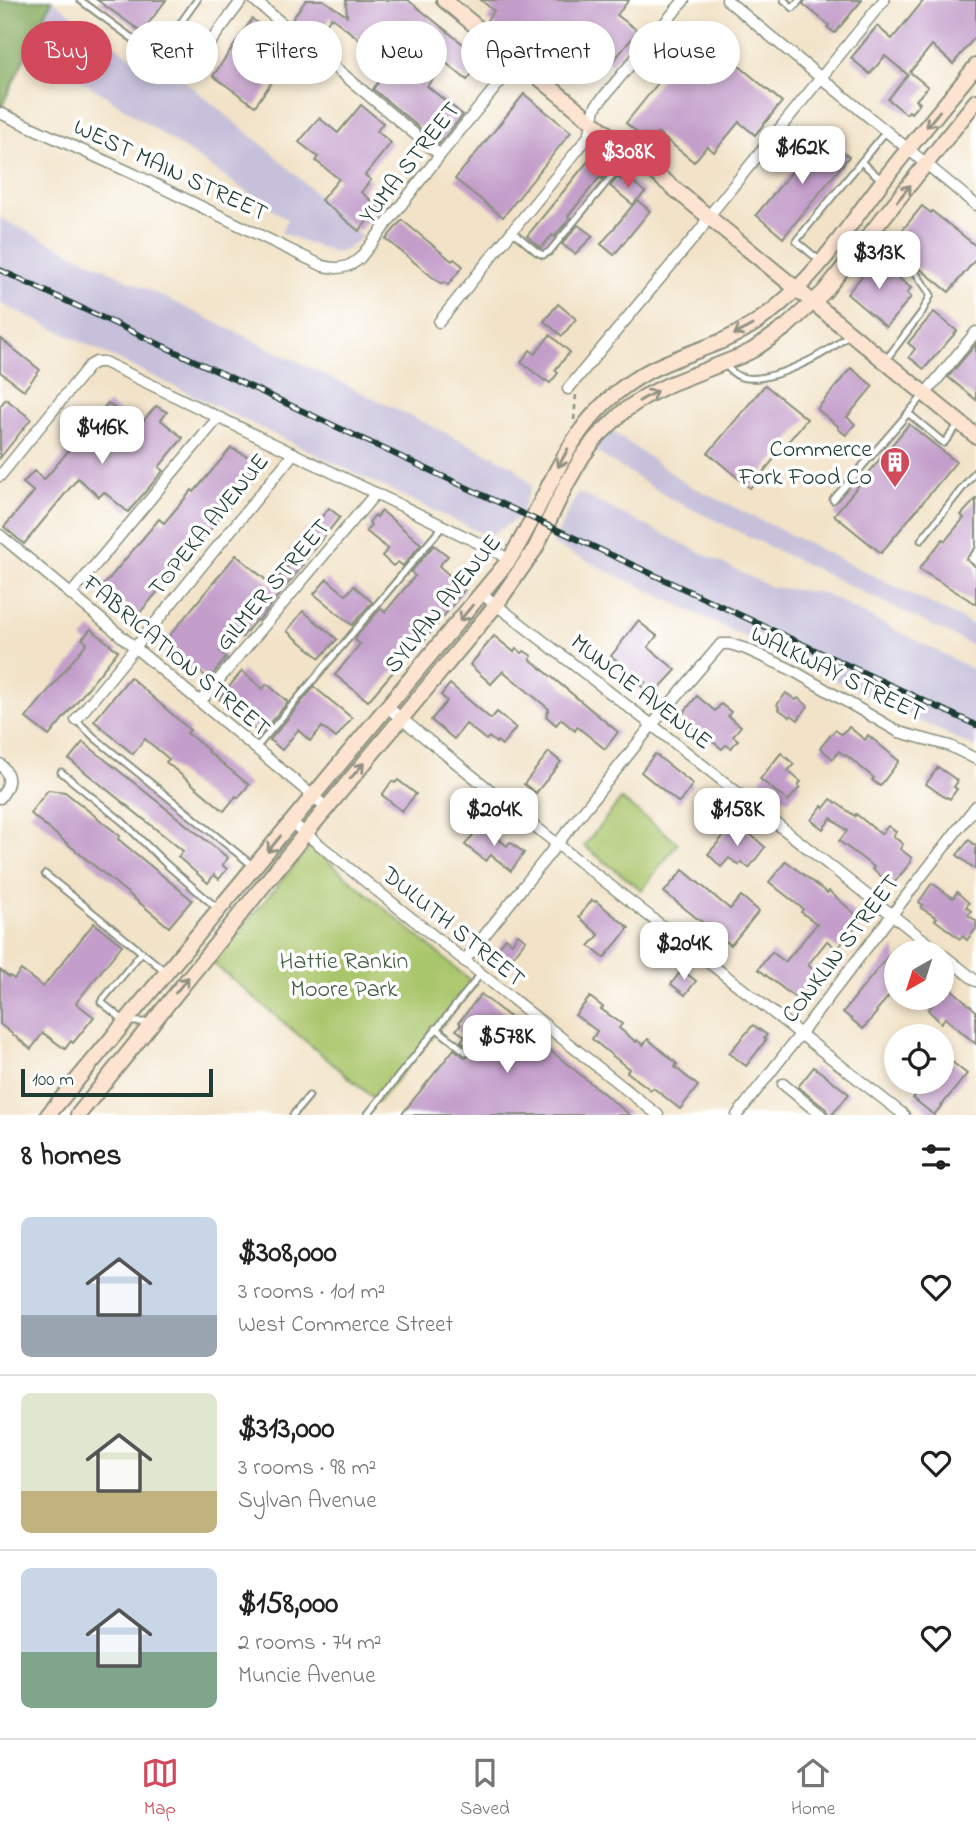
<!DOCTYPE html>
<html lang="en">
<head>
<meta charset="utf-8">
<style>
  body { margin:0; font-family:"Indie Flower",sans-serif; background:#f6f6f6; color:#222; height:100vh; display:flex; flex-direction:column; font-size:26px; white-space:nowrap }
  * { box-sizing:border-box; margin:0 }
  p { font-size:23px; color:#767676 }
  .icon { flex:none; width:38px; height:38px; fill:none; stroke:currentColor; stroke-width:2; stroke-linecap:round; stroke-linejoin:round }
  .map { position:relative; height:1115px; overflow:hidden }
  .drawer { display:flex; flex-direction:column; background:#fff; flex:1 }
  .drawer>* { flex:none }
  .top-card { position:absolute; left:21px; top:21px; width:934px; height:63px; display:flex; gap:14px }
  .needle { width:46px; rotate:219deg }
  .tools { position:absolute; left:884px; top:940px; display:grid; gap:14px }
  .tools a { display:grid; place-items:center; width:70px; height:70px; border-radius:50%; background:#fff; box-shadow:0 4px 10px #0003; font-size:35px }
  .scale { position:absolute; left:21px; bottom:18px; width:192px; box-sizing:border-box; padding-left:7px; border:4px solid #1f3d34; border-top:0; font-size:19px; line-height:24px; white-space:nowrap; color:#1f3d34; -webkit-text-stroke:5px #fff; paint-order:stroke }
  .price { position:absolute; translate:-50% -60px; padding:0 16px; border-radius:14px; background:#fff; color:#222; font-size:23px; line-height:46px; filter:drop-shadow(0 2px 4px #0008) }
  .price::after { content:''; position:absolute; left:50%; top:42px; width:21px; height:16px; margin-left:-10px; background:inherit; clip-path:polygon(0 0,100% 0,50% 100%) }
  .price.on { background:#d1495b; color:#fff }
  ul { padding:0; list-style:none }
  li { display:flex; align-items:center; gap:21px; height:175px; padding:0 21px }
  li+li { border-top:2px solid #e0e0e0 }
  li span { display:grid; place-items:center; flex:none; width:196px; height:140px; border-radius:10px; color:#555 }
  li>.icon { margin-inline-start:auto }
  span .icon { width:84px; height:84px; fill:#fffc; stroke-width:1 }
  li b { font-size:30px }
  h2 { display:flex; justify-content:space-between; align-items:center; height:84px; padding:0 21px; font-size:30px }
  .pill { padding:0 24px; border-radius:32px; background:#fff; box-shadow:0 4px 10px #0003; font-size:24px; line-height:63px }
  .pill.on { background:#d1495b; color:#fff }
  .tabs { display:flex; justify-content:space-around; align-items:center; height:98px; border-top:2px solid #e0e0e0; background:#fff; font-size:19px; color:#767676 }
  .tabs a { display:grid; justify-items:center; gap:4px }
  .tabs .on { color:#d1495b }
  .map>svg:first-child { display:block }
  .industrial { fill:#c6c0da }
  .green { fill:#aac66c; stroke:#648250; stroke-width:2 }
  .forest { fill:#87ab60; stroke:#53744a; stroke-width:2 }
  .building { fill:#c39eca }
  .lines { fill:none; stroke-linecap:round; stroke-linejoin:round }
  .lane-casing { stroke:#88907e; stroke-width:9 }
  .street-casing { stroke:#88907e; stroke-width:13 }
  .secondary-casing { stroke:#88907e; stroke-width:18 }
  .path { stroke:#88907e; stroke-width:2.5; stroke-dasharray:5 5; stroke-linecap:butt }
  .lane { stroke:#fff; stroke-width:5 }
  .street { stroke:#fff; stroke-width:10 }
  .secondary { stroke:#fde4d1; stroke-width:14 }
  .rail-casing { stroke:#1f3d34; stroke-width:6 }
  .rail { stroke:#fff; stroke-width:3.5; stroke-dasharray:10; stroke-linecap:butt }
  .oneway { stroke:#8e9082 }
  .labels { text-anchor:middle; stroke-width:7; stroke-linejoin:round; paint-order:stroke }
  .street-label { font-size:24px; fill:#1f3d34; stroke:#fff }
  .poi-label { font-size:24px; fill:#1f3d34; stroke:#fff; text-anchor:end }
  .park-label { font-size:24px; fill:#425f42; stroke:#fff }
</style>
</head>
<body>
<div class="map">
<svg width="976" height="1115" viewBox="0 0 976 1115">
  <rect width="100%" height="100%" fill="#fff"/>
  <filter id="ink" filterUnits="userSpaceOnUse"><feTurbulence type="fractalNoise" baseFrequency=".0143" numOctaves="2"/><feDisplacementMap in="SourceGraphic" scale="14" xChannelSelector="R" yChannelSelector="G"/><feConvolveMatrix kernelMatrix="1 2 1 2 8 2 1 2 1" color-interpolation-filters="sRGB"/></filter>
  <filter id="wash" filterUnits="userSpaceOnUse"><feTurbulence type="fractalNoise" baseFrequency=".00686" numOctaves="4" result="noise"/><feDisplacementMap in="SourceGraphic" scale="28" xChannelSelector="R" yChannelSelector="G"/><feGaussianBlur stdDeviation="1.57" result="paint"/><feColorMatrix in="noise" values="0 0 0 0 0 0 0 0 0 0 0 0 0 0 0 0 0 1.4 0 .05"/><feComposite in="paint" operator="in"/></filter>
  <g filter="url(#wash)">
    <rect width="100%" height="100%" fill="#f2e3c8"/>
    <!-- industrial -->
    <g class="industrial">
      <path d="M0 0H52L162 79 170 69 270 151 362 237 347 249 334 253 281 233 287 219 106 96 0 31Z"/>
      <path d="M0 218 514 466 532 486 519 517 489 537 0 303Z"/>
      <path d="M610 430 687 484 976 626V647L671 499 604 457 593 448Z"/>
      <path d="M578 492 771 587 823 593 976 671V748L552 544Z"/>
    </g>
    <!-- green -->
    <g class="green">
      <path d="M621 799 678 843 642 890 584 846Z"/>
      <path d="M310 846 476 985 378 1102 213 963Z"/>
    </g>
    <!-- forest -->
    <path class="forest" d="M0 0H52L0 110Z"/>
    <g id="blocks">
      <!-- building -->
      <g class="building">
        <path d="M97 0H166L142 32Z"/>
        <path d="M306 0H323L347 16 346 0H408L483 60 467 80 446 63 427 86 463 115 439 144 373 89 384 75 376 68 380 63 375 58 378 55 374 51 331 17 316 39 291 21Z"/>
        <path d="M481 0H629L617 15 638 31 611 64 591 47 569 73 525 38 519 45 487 20 494 11Z"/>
        <path d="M805 0H862L835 33 827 27 829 25 803 4Z"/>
        <path d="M924 0H976V36L953 64 932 45 910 72 928 87 916 100 920 103 911 113 909 111 906 114 888 99 908 75 885 56 870 74 851 58 877 26 892 39Z"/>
        <path d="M252 19 288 42 269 70 276 76 255 106 213 76Z"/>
        <path d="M687 22 782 102 755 135 739 122 714 152 707 146 694 162 658 133 650 143 626 123 670 68 658 58Z"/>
        <path d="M524 94 571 132 503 217 455 179Z"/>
        <path d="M361 105 383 123 377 131 391 143 365 175 371 180 361 192 379 207 359 231 321 200 339 179 316 161 318 157 299 142 319 118 338 133Z"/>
        <path d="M822 135 849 157 783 238 756 215Z"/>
        <path d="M593 155 610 170 602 179 600 177 568 216 570 218 554 237 552 235 541 248 527 236Z"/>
        <path d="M626 176 645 192 633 205 610 186 618 177 621 180Z"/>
        <path d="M637 200 650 211 614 255 601 244Z"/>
        <path d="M922 206 931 213 932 211 976 246V259L949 292 918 267 909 256 917 247 900 233Z"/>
        <path d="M402 220 452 261 454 259 463 266 448 285 444 282 442 284 436 280 386 239Z"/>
        <path d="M578 225 593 236 575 254 562 244Z"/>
        <path d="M869 254 911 288 907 293 911 297 886 327 847 294 862 276 855 270Z"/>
        <path d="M558 304 576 319 562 336 544 321Z"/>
        <path d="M934 312 957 331 924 369 909 357 915 349 908 343Z"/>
        <path d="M550 335 570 352 555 370 558 373 550 383 546 380 545 381 521 362 530 350 535 354Z"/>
        <path d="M0 338 40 370 24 390 0 372Z"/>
        <path d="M976 344V400L948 377Z"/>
        <path d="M851 368 873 386 847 417 855 424 846 435 838 429 839 427 817 409Z"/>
        <path d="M765 385 807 419 750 488 708 453Z"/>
        <path d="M6 399 31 419 0 458V406Z"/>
        <path d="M108 403 138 427 156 406 167 412 161 420 183 438 159 467 163 471 128 512 104 492 99 497 78 478 24 544 4 527 34 492 23 483 34 471 44 480Z"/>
        <path d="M909 424 956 462 881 553 834 515Z"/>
        <path d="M231 448 265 465 137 616 102 587 159 519 164 523 192 490 194 492Z"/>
        <path d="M976 499V547L966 559 976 567V604L919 569 943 539 945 541 964 518 961 515Z"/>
        <path d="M329 508 340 517 302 564 301 563 303 565 258 621 256 620 242 637 236 632 220 651 226 658 209 679 198 670 191 678 181 669 188 660 165 641 236 555 272 585 295 558 288 552 307 529 310 531Z"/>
        <path d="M382 511 421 544 403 566 398 562 393 566 382 556 388 549 366 531 371 525 369 522 375 515 377 517Z"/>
        <path d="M434 545 448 556 439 566 465 589 425 640 422 638 368 701 335 675 360 644 355 640 360 632 381 608 385 612 415 576 411 572Z"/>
        <path d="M327 579 346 595 354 586 372 602 352 625 314 594Z"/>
        <path d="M303 611 337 639 320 658 287 631Z"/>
        <path d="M638 621 657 636 648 647 676 670 652 696 641 686 645 682 611 656Z"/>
        <path d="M91 629 118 651 49 736 26 718 87 643 82 639Z"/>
        <path d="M494 636 514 652 516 649 522 653 524 651 532 656 530 659 618 732 605 749 580 729 577 727 575 731 561 719 556 725 546 716 549 709 503 671 491 684 470 665Z"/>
        <path d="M242 671 263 689 267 684 288 702 260 734 219 699Z"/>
        <path d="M130 677 190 730 187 733 208 750 207 751 249 785 238 798 236 796 224 811 166 762 169 759 145 739 133 754 94 721Z"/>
        <path d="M450 684 491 719 497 712 516 728 502 745 497 741 496 743 489 737 486 740 466 724 454 739 431 720 447 701 441 695Z"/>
        <path d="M314 687 352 718 336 738 322 727 310 741 298 730 282 750 270 740Z"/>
        <path d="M786 693 796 700 798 698 808 706 798 720 791 715 790 717 778 709 779 707 777 705Z"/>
        <path d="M697 696 715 711 721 704 731 712 728 716 741 726 733 736 738 740 731 748 726 745 722 749 680 717Z"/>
        <path d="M849 727 865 740 868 735 899 761 880 786 872 780 874 778 846 755 845 756 839 751 833 759 820 748 835 730 841 734Z"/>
        <path d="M83 742 228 858 222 865 227 869 219 879 214 875 208 883 178 857 183 851 69 759Z"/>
        <path d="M549 752 561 762 536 793 524 784Z"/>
        <path d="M781 753 794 764 788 771 801 782 798 786 800 787 788 801 760 779Z"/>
        <path d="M655 754 693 784 679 803 641 772Z"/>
        <path d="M938 767 958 781 954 787 957 789 950 799 947 797 946 798 926 784Z"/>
        <path d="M398 780 416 794 402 811 382 795 392 781 395 783Z"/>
        <path d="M48 790 65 792 120 836 118 839 192 900 169 927 30 813Z"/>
        <path d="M831 799 855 816 856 814 881 834 888 826 896 832 893 836 903 844 900 849 912 858 910 861 911 862 894 883 889 879 887 881 872 869 874 867 839 841 847 831 831 818 823 829 811 820 822 806 824 808Z"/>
        <path d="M737 823 765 847 749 868 741 862 739 865 729 858 721 867 708 854 734 824 735 825Z"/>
        <path d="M481 825 507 846 510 842 524 853 511 871 491 855 486 861 465 845Z"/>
        <path d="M969 840 976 846V870L957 855Z"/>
        <path d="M786 861 827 893 829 891 861 919 837 949 827 941 808 965 819 974 798 1000 758 969 772 952 785 962 817 924 801 912 803 909 769 882Z"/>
        <path d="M683 870 730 909 741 896 759 911 731 945 664 892Z"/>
        <path d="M932 883 953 898 957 892 969 903 966 907 971 911 968 915 976 921V929L967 940 962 936 960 939 935 920 937 918 921 908 923 905 919 902Z"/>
        <path d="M592 900 595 902 596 901 629 928 604 958 589 946 599 935 579 917Z"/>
        <path d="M94 923 122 945 76 1003 94 1017 73 1043 71 1041 65 1049 43 1033 31 1049 0 1024V970L9 977 10 976 14 979 21 970 43 987Z"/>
        <path d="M518 934 526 940 501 972 488 961 506 938 512 943Z"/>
        <path d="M896 946V988L876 1011 877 1012 863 1029 843 1012Z"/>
        <path d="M682 970 696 981 685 995 671 984Z"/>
        <path d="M948 986 976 1011V1044L945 1018 941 1023 928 1010 938 998H942V993Z"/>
        <path d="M481 994 630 1115H401L454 1049 465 1057 470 1055 471 1049 461 1041 465 1036 456 1030 461 1024 459 1022Z"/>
        <path d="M590 997 603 1007 601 1009 622 1024 619 1028 636 1042 637 1040 643 1045 648 1039 677 1064 675 1067 698 1086 680 1109 656 1090 653 1088 651 1090 627 1072 629 1069 592 1039 597 1031 575 1015Z"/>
        <path d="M753 1025 767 1035 764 1038 766 1040 746 1066 729 1053Z"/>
        <path d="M946 1057 967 1074 934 1115 913 1098 926 1082H942V1063Z"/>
        <path d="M814 1067 849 1094 832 1115H828L826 1109 798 1087Z"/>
      </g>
    </g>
  </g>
  <g filter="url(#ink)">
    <use href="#blocks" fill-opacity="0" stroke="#88907e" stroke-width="2"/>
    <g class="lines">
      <!-- lane casing -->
      <g class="lane-casing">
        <g id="lane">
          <path d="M80 0 140 44 153 47 167 42 197 0"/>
          <path d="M784 0 793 8 800 0"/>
          <path d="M861 162 887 130"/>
          <path d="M512 231 537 252 543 255 549 252 631 153"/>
          <path d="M873 235 909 263 931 295 922 312 885 361"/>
          <path d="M819 260 796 241 861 162 881 179"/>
          <path d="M724 363C729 369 733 374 741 377 769 385 828 354 848 335"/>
          <path d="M908 413 944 443 959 424"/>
          <path d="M833 500 923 396"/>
          <path d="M921 540 976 471"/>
          <path d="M76 720 95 738 252 865"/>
          <path d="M256 748 443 526"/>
          <path d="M61 772 123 822 166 864 217 908"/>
          <path d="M45 874 165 971"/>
          <path d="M142 952 101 1002 126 1022H149"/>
          <path d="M436 1028 466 1052"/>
          <path d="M293 1115 309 1096"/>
          <path d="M367 1115 480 975"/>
        </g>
      </g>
      <!-- street casing -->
      <g class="street-casing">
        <g id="street">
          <path d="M254 0 440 155"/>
          <path d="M727 0C809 69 893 136 976 205"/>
          <path d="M197 60 242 0"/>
          <path d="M0 113 136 175 323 266C338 270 349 268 360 258L440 155 518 60"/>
          <path d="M439 322 588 137C593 127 592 117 596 106L684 0"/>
          <path d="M568 389 702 228 708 217 884 0"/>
          <path d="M925 394 976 332"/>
          <path d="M0 476 89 366 96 362H104L495 551 509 560"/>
          <path d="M0 535 326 807"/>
          <path d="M71 594 218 418"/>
          <path d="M482 594 652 725 939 952"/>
          <path d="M200 702 376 493"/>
          <path d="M387 707 557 844 904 1115"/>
          <path d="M76 720 294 453"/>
          <path d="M0 764C12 776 10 785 0 798"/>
          <path d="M291 822 658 1115"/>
          <path d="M942 954 976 981"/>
          <path d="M464 961 652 725 721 644H730L746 649 790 669 899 732 950 746 976 759"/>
          <path d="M783 1084 821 1115"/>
          <path d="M737 1115C818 1013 896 908 976 806"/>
        </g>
      </g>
      <!-- secondary casing -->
      <g class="secondary-casing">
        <g id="secondary">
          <path d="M444 0 976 436"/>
          <path d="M48 1115 509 560C553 492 564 422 640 376 666 360 694 353 722 341 747 330 769 315 788 297 825 264 852 221 882 182 912 143 945 105 976 66"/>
          <path d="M78 1115 305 834 496 605 535 549 566 485 582 457 595 439 624 411 644 397 670 384 741 356 753 350 786 327 824 292 976 101"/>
        </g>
      </g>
      <!-- path -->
      <path class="path" d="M574 420 576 395"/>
      <!-- lane -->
      <use href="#lane" class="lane"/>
      <!-- street -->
      <use href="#street" class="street"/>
      <!-- secondary -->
      <use href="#secondary" class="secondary"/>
      <!-- rail casing -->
      <g class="rail-casing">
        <path id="rail" d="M0 270 976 725"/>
      </g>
      <!-- rail -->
      <use href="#rail" class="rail"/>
    </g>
    <!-- one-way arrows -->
    <defs><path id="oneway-shaft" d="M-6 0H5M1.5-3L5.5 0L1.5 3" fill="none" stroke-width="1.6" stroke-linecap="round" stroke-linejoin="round" transform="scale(1.75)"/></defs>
    <g class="oneway">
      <use href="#oneway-shaft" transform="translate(933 119) rotate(129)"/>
      <use href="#oneway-shaft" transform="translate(904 193) rotate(-51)"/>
      <use href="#oneway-shaft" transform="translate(743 330) rotate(151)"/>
      <use href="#oneway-shaft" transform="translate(648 396) rotate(-30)"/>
      <use href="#oneway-shaft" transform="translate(563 458) rotate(118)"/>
      <use href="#oneway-shaft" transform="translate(466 613) rotate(130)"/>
      <use href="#oneway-shaft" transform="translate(357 771) rotate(-49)"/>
      <use href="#oneway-shaft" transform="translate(274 844) rotate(129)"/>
      <use href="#oneway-shaft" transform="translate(182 985) rotate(-51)"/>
    </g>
  </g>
  <!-- icons -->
  <defs>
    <g id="building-pin" transform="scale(1.575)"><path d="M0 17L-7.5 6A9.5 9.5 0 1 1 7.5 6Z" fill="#d1495b" stroke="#fff"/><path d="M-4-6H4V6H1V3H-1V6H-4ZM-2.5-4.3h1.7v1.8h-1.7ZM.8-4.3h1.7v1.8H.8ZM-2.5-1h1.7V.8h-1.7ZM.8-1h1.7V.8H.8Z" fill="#fff"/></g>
  </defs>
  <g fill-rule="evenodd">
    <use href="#building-pin" x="895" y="462"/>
  </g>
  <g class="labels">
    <!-- street labels -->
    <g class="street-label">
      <text transform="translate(409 162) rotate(-52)" y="8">YUMA STREET</text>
      <text transform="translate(171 169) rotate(25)" y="8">WEST MAIN STREET</text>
      <text transform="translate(208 524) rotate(-51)" y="8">TOPEKA AVENUE</text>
      <text transform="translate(272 584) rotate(-50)" y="8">GILMER STREET</text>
      <text transform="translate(442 603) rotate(-51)" y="8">SYLVAN AVENUE</text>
      <text transform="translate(177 655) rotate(40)" y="8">FABRICATION STREET</text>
      <text transform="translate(838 673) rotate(26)" y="8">WALKWAY STREET</text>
      <text transform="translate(642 691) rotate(38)" y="8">MUNCIE AVENUE</text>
      <text transform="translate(454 926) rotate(39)" y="8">DULUTH STREET</text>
      <text transform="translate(840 948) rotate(-53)" y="8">CONKLIN STREET</text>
    </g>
    <!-- poi labels -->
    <g class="poi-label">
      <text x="872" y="456">Commerce<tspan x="872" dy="28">Fork Food Co</tspan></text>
    </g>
    <!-- park labels -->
    <g class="park-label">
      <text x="344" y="968">Hattie Rankin<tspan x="344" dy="28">Moore Park</tspan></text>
    </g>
  </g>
</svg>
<div class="tools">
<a><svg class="needle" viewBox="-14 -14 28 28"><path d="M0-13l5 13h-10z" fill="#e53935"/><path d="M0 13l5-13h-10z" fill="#767676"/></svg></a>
<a><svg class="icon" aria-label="locate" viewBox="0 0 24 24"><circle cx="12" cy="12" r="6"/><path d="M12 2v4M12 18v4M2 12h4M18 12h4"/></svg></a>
</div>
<div class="scale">100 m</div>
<b class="price" style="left:802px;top:186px">$162K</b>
<b class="price on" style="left:628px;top:190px">$308K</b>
<b class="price" style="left:879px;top:291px">$313K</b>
<b class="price" style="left:102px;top:466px">$416K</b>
<b class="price" style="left:494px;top:848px">$204K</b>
<b class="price" style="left:737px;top:848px">$158K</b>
<b class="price" style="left:684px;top:982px">$204K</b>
<b class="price" style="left:507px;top:1075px">$578K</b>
<div class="top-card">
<a class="pill on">Buy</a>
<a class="pill">Rent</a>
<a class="pill">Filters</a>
<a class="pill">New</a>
<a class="pill">Apartment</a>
<a class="pill">House</a>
</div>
</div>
<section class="drawer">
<h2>8 homes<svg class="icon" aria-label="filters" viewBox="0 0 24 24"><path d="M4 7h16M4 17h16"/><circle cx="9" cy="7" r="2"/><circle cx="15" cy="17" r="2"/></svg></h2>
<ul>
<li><span style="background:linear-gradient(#c9d6e8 70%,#9aa5b1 0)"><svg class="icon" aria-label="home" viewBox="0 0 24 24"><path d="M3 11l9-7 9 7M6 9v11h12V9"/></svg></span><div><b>$308,000</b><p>3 rooms · 101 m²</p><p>West Commerce Street</p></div><svg class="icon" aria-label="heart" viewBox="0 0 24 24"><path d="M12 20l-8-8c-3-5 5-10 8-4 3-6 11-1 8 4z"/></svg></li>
<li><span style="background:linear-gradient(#dfe7d0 70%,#c2b280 0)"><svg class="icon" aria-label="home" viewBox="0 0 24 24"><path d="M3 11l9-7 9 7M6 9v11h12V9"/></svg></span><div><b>$313,000</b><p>3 rooms · 98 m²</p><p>Sylvan Avenue</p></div><svg class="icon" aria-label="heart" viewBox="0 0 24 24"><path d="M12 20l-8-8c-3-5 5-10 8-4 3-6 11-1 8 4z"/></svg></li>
<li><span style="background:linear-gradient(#c9d6e8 60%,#7fa58c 0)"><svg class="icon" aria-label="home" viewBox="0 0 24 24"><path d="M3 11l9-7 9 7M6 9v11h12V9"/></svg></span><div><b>$158,000</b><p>2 rooms · 74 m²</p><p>Muncie Avenue</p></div><svg class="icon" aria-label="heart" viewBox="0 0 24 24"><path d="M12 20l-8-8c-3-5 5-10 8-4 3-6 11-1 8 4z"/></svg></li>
</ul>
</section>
<nav class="tabs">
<a class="on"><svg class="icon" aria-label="map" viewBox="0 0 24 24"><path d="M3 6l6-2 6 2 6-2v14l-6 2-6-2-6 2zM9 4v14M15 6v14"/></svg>Map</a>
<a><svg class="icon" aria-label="saved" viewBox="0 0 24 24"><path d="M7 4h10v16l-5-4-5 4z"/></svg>Saved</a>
<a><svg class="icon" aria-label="home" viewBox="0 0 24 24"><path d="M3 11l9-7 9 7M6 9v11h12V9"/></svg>Home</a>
</nav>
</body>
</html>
